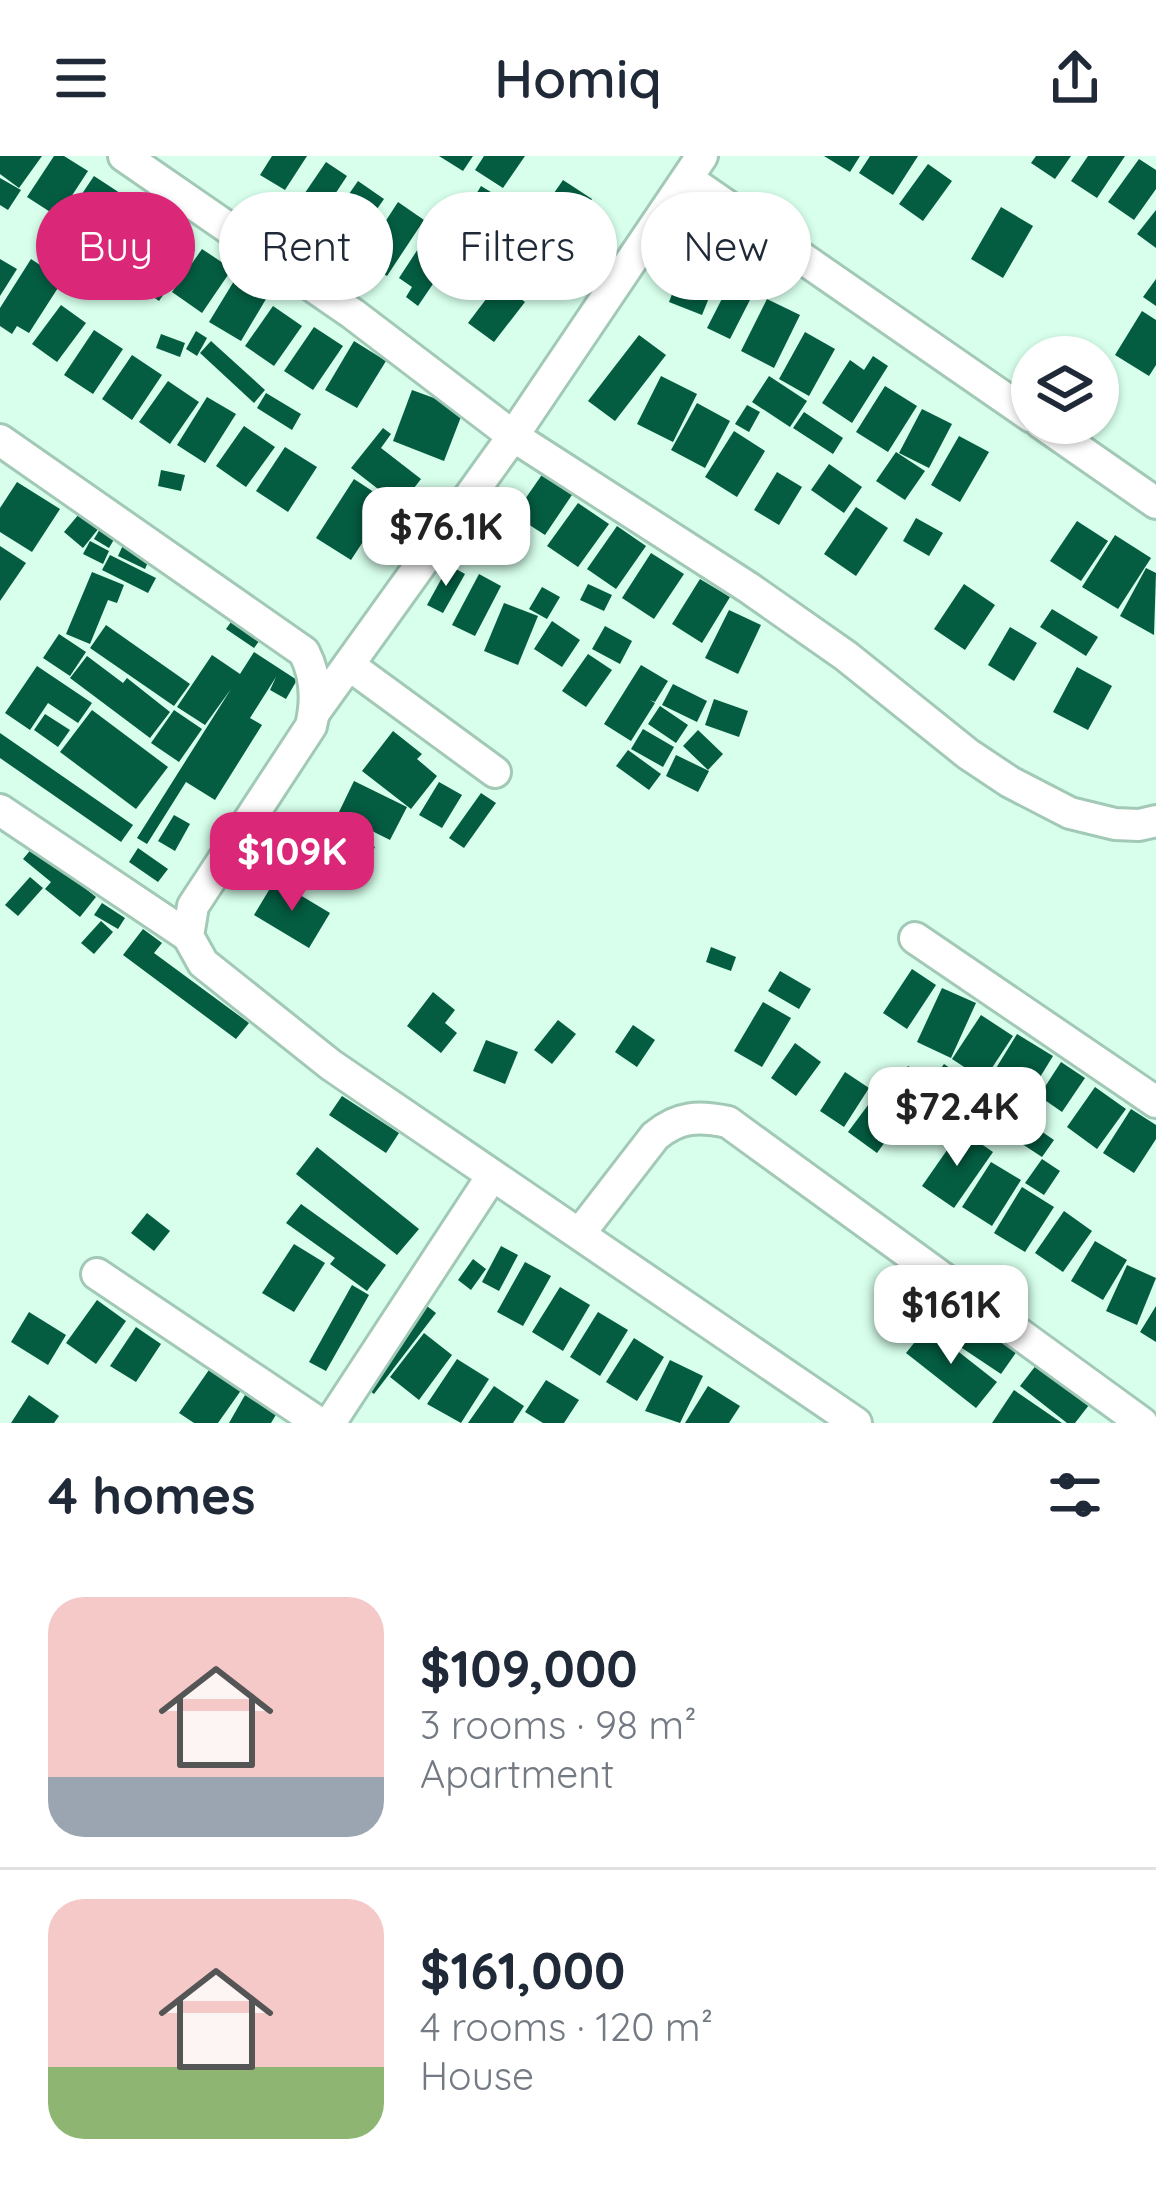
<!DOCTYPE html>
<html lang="en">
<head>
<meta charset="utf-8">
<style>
  body { margin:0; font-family:Quicksand,sans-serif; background:#f2f2f3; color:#1f2937; height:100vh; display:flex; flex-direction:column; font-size:45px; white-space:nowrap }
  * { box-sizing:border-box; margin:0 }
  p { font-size:39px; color:#747a83 }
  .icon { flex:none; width:66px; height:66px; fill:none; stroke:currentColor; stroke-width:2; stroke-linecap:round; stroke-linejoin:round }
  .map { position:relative; height:1267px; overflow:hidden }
  .side { display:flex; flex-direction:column; background:#fff; flex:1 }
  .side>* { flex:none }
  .banner { position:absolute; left:36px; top:36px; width:1086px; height:108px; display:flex; gap:24px }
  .fabs { position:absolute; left:1011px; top:180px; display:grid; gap:24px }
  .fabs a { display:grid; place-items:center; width:108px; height:108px; border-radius:50%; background:#fff; box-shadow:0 3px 9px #0004; font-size:60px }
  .price { position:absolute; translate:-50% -102px; padding:0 27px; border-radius:24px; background:#fff; color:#222; font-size:39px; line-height:78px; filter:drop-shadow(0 3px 6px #0008) }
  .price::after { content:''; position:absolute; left:50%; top:72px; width:36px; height:27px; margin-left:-18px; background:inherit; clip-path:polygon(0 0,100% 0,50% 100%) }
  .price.active { background:#db2777; color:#fff }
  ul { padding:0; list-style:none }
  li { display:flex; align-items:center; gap:36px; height:300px; padding:0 48px }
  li+li { border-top:3px solid #e0e1e3 }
  li span { display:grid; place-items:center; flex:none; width:336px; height:240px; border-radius:36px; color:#555 }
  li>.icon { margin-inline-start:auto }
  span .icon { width:144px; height:144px; fill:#fffc; stroke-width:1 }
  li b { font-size:51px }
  h2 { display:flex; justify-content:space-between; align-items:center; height:144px; padding:0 48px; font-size:51px }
  .tag { padding:0 42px; border-radius:54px; background:#fff; box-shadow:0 3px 9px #0004; font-size:42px; line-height:108px }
  .tag.active { background:#db2777; color:#fff }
  header { display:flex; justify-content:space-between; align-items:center; height:156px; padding:0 48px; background:#fff; font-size:54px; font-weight:600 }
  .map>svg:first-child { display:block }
  .building { fill:#045c41 }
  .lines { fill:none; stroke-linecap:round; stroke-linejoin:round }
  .minor-casing { stroke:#a2c8b6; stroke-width:36 }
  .minor { stroke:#fff; stroke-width:30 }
</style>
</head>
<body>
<header><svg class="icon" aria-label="menu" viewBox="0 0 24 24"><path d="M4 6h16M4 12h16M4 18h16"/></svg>Homiq<svg class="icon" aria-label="share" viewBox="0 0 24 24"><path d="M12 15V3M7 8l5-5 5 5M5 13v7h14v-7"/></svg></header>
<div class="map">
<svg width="1156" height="1267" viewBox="0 0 1156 1267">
  <rect width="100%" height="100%" fill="#d7ffec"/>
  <!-- building -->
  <g class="building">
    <path d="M0 0H42L19 32 0 18Z"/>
    <path d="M54 0H64L88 15 58 61 27 41Z"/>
    <path d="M272 0H307L285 34 260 19Z"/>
    <path d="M439 0H473L463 15Z"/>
    <path d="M484 0H525L503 32 475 14Z"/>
    <path d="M824 0H860L850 16Z"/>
    <path d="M870 0H918L893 39 859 17Z"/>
    <path d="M1036 0H1071L1055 23 1031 7Z"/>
    <path d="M1088 0H1125L1097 42 1071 25Z"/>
    <path d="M1139 3 1156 14V33L1134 64 1108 46Z"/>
    <path d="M326 6 347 20 316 67 294 53Z"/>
    <path d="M928 8 952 25 923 65 899 48Z"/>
    <path d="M94 20 123 39 94 83 65 63Z"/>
    <path d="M0 22 21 34 8 54 0 49Z"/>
    <path d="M563 24 592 43 565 82 536 63Z"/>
    <path d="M358 25 384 43 350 92 324 74Z"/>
    <path d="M481 30 512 49 501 68 469 50Z"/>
    <path d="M398 46 424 64 387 120 361 103Z"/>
    <path d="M128 47 158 66 129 110 99 90Z"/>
    <path d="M1001 51 1033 70 1003 122 971 103Z"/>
    <path d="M1156 54V92L1137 78Z"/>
    <path d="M433 70 460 88 418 150 406 141 412 131 399 122Z"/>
    <path d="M164 72 195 94 159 145 128 123Z"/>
    <path d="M202 93 232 113 202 157 172 136Z"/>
    <path d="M688 97 722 110 702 159 669 146Z"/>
    <path d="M0 103 17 113 0 140Z"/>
    <path d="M31 103 63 124 29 177 17 170 12 178 0 170V152Z"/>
    <path d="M1156 123V150L1143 141Z"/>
    <path d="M234 125 266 143 241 185 209 166Z"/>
    <path d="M731 125 754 136 730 183 707 172Z"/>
    <path d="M499 126 525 146 494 186 468 167Z"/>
    <path d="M767 143 800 159 774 212 741 195Z"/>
    <path d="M61 149 86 167 57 206 32 188Z"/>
    <path d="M273 150 302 170 274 210 245 190Z"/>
    <path d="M1142 155 1156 164V209L1149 220 1115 199Z"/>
    <path d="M314 171 343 190 313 234 284 215Z"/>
    <path d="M94 174 123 193 93 238 64 219Z"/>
    <path d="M196 175 207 182 197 200 186 193Z"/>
    <path d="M805 176 835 193 809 240 779 223Z"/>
    <path d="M161 178 185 187 180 201 156 192Z"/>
    <path d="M639 179 666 199 615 265 588 245Z"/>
    <path d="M211 185 265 234 254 247 200 197Z"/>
    <path d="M354 185 386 205 357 252 325 234Z"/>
    <path d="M132 199 162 219 132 264 102 243Z"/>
    <path d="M873 200 888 210 852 267 822 247 850 204 864 214Z"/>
    <path d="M661 220 697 238 673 286 637 268Z"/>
    <path d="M769 220 807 245 790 271 752 246Z"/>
    <path d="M168 225 199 246 170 288 139 266Z"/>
    <path d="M885 230 917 250 888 296 856 276Z"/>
    <path d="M412 234 464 253 444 305 393 285Z"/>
    <path d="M266 237 301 258 292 274 257 252Z"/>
    <path d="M207 241 236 258 205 307 177 289Z"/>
    <path d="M697 247 730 265 705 312 671 294Z"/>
    <path d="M747 249 760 256 749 276 735 268Z"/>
    <path d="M922 253 952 268 929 312 899 297Z"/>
    <path d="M804 256 843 282 833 298 793 272Z"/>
    <path d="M244 270 275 291 246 331 216 310Z"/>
    <path d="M383 272 391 278 381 292 421 323 400 350 351 312Z"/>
    <path d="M734 275 765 295 737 341 705 321Z"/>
    <path d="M959 280 989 296 960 346 931 329Z"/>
    <path d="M285 291 317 311 288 356 256 335Z"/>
    <path d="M896 296 925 315 905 344 876 325Z"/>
    <path d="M829 308 862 331 844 357 811 334Z"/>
    <path d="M548 310 578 330 545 379 514 359Z"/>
    <path d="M161 314 185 319 181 335 158 330Z"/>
    <path d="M777 316 802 331 779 369 754 354Z"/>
    <path d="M354 323 389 346 351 404 316 382Z"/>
    <path d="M17 326 60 353 32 396 0 376V352Z"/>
    <path d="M578 347 609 368 578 411 547 390Z"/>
    <path d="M856 351 888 372 856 420 824 398Z"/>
    <path d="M84 352 103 367 83 392 64 376Z"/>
    <path d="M916 362 943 377 929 400 903 385Z"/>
    <path d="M1077 365 1108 385 1081 425 1050 405Z"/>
    <path d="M104 366 119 375 109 392 94 383Z"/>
    <path d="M617 370 646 390 616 433 587 413Z"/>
    <path d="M129 376 156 388 145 413 118 400Z"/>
    <path d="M1115 379 1151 402 1118 453 1082 431Z"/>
    <path d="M90 385 109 395 103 408 83 398Z"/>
    <path d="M0 390 26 407 0 445Z"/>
    <path d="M651 397 684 418 654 463 622 442Z"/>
    <path d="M110 399 156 422 148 437 102 414Z"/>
    <path d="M449 409 465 418 443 457 427 449Z"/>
    <path d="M1146 412 1156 417 1154 479 1120 460Z"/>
    <path d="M92 416 124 429 117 447 108 444 90 488 66 478Z"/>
    <path d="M479 418 501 430 475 480 452 469Z"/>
    <path d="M700 423 730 441 702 487 672 468Z"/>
    <path d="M588 428 612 439 604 455 580 444Z"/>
    <path d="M964 428 995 449 965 494 934 473Z"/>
    <path d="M542 431 560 441 547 463 529 453Z"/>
    <path d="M504 447 538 460 518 509 484 495Z"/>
    <path d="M243 449 271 469 254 492 226 473Z"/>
    <path d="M1052 453 1098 481 1086 500 1040 471Z"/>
    <path d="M729 454 761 469 738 518 705 502Z"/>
    <path d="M552 465 580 484 562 511 534 493Z"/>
    <path d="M106 469 190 528 174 550 90 492Z"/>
    <path d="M605 470 632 485 620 508 592 493Z"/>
    <path d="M1010 471 1037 487 1014 525 988 509Z"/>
    <path d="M59 478 86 496 70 520 43 502Z"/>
    <path d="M254 496 297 524 286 543 270 534 276 521 250 562 262 569 215 644 186 626 147 688 137 682 231 533 205 569 177 551 212 499 240 518Z"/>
    <path d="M588 498 612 514 586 551 562 535Z"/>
    <path d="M87 500 123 527 127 522 170 556 150 582 70 522Z"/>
    <path d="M641 509 668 525 655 546 650 544 655 547 631 585 604 568Z"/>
    <path d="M37 510 92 547 78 567 48 547 30 574 5 557Z"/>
    <path d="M1077 511 1112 530 1088 574 1053 556Z"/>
    <path d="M673 528 707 545 697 566 662 549Z"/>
    <path d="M714 543 748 555 739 581 705 569Z"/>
    <path d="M660 550 688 569 676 587 648 568Z"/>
    <path d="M92 554 168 611 136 653 60 596Z"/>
    <path d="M174 554 202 573 179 606 151 587Z"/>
    <path d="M45 558 70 574 58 591 34 574Z"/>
    <path d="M643 573 674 591 663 611 631 593Z"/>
    <path d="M698 574 723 598 708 614 683 590Z"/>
    <path d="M393 575 422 598 417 603 437 620 411 653 362 615Z"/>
    <path d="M0 577 133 669 121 686 0 602Z"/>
    <path d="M628 594 661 618 649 634 616 610Z"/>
    <path d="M676 599 709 615 698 636 666 620Z"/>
    <path d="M354 625 407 651 390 684 338 658Z"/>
    <path d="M439 626 462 639 442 672 419 659Z"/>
    <path d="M481 637 496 647 464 692 449 682Z"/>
    <path d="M174 659 190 668 175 695 158 685Z"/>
    <path d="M353 679 375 691 361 715 339 703Z"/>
    <path d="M33 691 96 741 80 761 45 733 51 726 23 703Z"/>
    <path d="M138 692 168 713 158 726 129 706Z"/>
    <path d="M30 721 43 732 18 760 5 749Z"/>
    <path d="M275 724 330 757 309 792 254 759Z"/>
    <path d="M102 747 125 762 118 773 94 759Z"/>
    <path d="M101 765 113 776 94 798 81 787Z"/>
    <path d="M143 773 162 787 154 797 249 867 236 883 123 799Z"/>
    <path d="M711 791 736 801 731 815 706 806Z"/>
    <path d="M912 813 936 829 907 873 883 857Z"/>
    <path d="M780 815 811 833 799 853 768 835Z"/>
    <path d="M942 832 976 847 951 902 917 886Z"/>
    <path d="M433 836 455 854 445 867 457 877 441 897 407 870Z"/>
    <path d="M763 846 791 862 762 911 734 895Z"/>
    <path d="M981 859 1013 880 984 924 952 903Z"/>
    <path d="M558 864 576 878 552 908 534 894Z"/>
    <path d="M633 869 655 884 637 911 615 896Z"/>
    <path d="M1017 878 1053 900 1026 944 990 922Z"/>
    <path d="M486 884 518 896 505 928 473 915Z"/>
    <path d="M795 887 821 906 796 940 771 922Z"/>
    <path d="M1061 906 1085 922 1062 956 1039 940Z"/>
    <path d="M944 908 978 931 983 924 1038 960 1032 969 1054 984 1042 1001 930 928Z"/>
    <path d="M908 910 931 924 914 952 891 938Z"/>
    <path d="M845 916 869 932 844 971 820 955Z"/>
    <path d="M1095 931 1126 953 1097 993 1067 971Z"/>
    <path d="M880 933 909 953 877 997 848 976Z"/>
    <path d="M342 940 399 977 386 997 329 959Z"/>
    <path d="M1131 953 1156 969V983L1134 1017 1103 997Z"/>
    <path d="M961 974 993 996 954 1052 922 1030Z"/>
    <path d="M317 991 419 1073 397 1099 296 1018Z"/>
    <path d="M1042 1003 1060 1015 1044 1039 1025 1027Z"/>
    <path d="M991 1006 1021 1024 992 1070 962 1051Z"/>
    <path d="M1022 1031 1054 1051 1025 1096 994 1077Z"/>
    <path d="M301 1048 386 1109 367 1135 330 1108 335 1102 286 1067Z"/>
    <path d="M1064 1055 1092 1075 1063 1116 1035 1097Z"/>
    <path d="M147 1057 170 1075 154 1095 131 1077Z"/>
    <path d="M1095 1085 1127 1104 1103 1144 1071 1125Z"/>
    <path d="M294 1088 325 1107 294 1156 262 1137Z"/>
    <path d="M501 1090 518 1099 499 1135 482 1126Z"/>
    <path d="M473 1103 486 1113 471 1134 458 1124Z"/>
    <path d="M525 1106 551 1120 523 1170 497 1156Z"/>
    <path d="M1127 1109 1156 1122 1137 1169 1106 1155Z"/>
    <path d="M909 1114 929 1126 912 1155 891 1143Z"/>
    <path d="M352 1129 369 1139 326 1215 309 1206Z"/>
    <path d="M560 1131 590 1149 563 1195 532 1176Z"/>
    <path d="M97 1144 126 1165 96 1208 66 1187Z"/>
    <path d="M423 1147 436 1157 374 1238 361 1228Z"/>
    <path d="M965 1150 1022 1188 1001 1218 944 1180Z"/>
    <path d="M1156 1150V1186L1140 1176Z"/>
    <path d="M29 1156 66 1179 48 1209 11 1186Z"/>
    <path d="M598 1156 628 1174 600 1220 570 1201Z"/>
    <path d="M136 1171 161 1188 136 1226 110 1210Z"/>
    <path d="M927 1171 997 1226 976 1252 906 1197Z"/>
    <path d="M424 1177 452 1199 419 1244 390 1221Z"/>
    <path d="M634 1182 664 1201 637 1245 606 1226Z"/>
    <path d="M457 1203 489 1223 461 1267 427 1248Z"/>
    <path d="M670 1204 703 1220 680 1267 645 1255Z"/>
    <path d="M1037 1208 1089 1249 1075 1267H1067L1020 1230Z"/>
    <path d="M211 1211 242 1233 218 1267H194L179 1257Z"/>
    <path d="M546 1224 579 1244 564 1267H543L525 1256Z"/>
    <path d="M494 1230 524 1250 513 1267H468Z"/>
    <path d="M708 1230 740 1250 729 1267H685Z"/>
    <path d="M1014 1234 1062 1267H992Z"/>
    <path d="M29 1239 59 1260 54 1267H11Z"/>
    <path d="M245 1239 277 1257 271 1267H229Z"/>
  </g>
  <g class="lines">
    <!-- minor casing -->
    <g class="minor-casing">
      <g id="minor">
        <path d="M124 0 353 158 513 280 749 432 846 500 968 598 1010 626 1070 657 1115 668 1139 669 1156 665"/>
        <path d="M688 23 1032 261"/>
        <path d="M1041 267 1156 347"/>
        <path d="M0 284 304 496C316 519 317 545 311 570L193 750 188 780 203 807 331 909 856 1267"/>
        <path d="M349 509 495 616"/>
        <path d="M314 557 513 280 702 0"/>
        <path d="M0 654 188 780"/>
        <path d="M915 782 1156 946"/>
        <path d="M580 1077 655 980C679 960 699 960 728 966L1142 1267"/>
        <path d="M97 1118 319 1267"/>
        <path d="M330 1267 492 1020"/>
      </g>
    </g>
    <!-- minor -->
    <use href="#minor" class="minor"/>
  </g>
</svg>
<div class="fabs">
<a><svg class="icon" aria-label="layers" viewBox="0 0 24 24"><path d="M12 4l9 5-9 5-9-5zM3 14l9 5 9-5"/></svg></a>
</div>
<b class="price" style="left:446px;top:433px">$76.1K</b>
<b class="price active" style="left:292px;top:758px">$109K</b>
<b class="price" style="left:957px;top:1013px">$72.4K</b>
<b class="price" style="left:951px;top:1211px">$161K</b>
<div class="banner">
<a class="tag active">Buy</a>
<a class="tag">Rent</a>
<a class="tag">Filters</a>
<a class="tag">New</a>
</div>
</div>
<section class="side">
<h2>4 homes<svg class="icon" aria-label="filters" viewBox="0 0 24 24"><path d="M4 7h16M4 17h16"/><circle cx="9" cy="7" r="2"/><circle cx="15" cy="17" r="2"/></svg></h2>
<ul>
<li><span style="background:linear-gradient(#f6c9c9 75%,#9aa5b1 0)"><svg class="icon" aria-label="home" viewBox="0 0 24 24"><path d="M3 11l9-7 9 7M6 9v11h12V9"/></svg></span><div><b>$109,000</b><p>3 rooms · 98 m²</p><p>Apartment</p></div></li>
<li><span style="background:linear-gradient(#f6c9c9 70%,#8fb573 0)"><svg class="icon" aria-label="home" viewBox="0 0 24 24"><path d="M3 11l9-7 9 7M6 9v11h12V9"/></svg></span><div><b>$161,000</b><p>4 rooms · 120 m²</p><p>House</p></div></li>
</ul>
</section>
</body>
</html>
